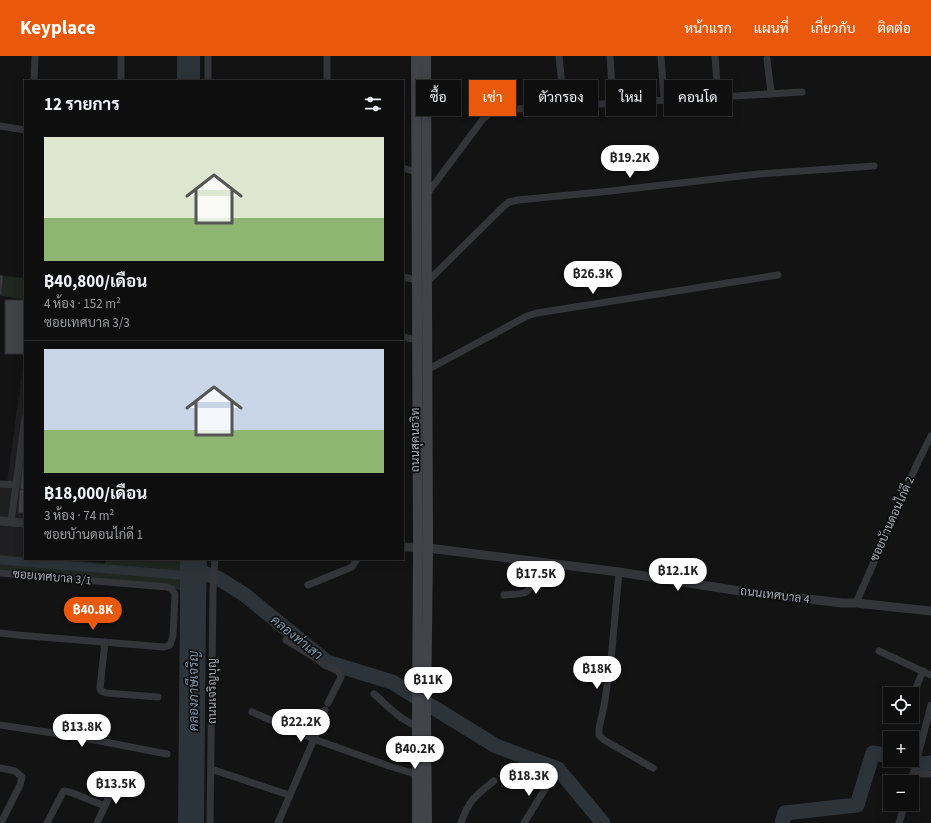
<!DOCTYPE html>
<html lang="th">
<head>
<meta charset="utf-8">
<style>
  body { margin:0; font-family:"Source Sans 3",Sarabun,sans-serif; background:#171718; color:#f1f3f6; height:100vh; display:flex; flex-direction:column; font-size:15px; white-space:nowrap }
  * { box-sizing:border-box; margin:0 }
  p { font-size:13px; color:#9b9c9e }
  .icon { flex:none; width:22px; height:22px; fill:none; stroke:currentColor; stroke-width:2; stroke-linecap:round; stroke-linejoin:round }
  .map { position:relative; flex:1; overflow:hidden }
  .side { position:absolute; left:24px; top:24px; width:380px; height:480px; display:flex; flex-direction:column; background:#0e0e0f; border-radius:0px; box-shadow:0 2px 10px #0003,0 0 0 1px #2e2e2f }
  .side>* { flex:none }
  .banner { position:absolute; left:416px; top:24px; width:380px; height:36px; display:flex; gap:8px }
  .fabs { position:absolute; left:883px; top:631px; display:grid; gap:8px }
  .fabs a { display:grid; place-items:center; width:36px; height:36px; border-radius:0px; background:#0e0e0f; box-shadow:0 2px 10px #0003,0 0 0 1px #2e2e2f; font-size:20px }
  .price { position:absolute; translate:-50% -34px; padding:0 9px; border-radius:14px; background:#fff; color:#222; font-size:13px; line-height:26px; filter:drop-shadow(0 1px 2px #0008) }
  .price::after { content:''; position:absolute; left:50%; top:24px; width:12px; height:9px; margin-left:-6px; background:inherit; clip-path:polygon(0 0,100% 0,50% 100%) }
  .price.selected { background:#ea580c; color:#fff }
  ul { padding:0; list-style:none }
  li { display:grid; align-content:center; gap:8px; height:212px; padding:0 20px }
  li+li { border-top:1px solid #2e2e2f }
  li span { display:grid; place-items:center; height:124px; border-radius:0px; color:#555 }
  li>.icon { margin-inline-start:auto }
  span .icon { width:72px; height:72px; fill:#fffc; stroke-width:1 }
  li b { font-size:17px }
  h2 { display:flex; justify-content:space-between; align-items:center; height:48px; padding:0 20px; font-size:17px }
  .pill { padding:0 14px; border-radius:0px; background:#0e0e0f; box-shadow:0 2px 10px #0003,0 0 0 1px #2e2e2f; font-size:14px; line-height:36px }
  .pill.selected { background:#ea580c; color:#fff }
  header { display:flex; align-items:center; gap:24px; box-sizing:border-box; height:56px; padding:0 20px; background:#ea580c; color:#fff }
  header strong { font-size:19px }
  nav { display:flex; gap:22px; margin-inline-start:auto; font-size:14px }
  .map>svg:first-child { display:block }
  .built { fill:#1f1f21 }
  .green { fill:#1f2720 }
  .water { fill:#2c3339 }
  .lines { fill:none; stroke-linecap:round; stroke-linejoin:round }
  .canal { stroke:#2c3339; stroke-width:9 }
  .river { stroke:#2c3339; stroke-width:15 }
  .building { fill:#424347; stroke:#2d2d30 }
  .minor { stroke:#343539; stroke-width:7 }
  .tertiary { stroke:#343539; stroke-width:9 }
  .secondary { stroke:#424449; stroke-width:10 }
  .labels { text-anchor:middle; stroke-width:3.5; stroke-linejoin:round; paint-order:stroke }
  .street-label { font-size:12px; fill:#a5a9b4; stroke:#0e0e0f }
  .water-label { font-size:13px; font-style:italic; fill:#7e97ad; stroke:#0e0e0f }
</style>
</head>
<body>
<header>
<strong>Keyplace</strong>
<nav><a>หน้าแรก</a><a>แผนที่</a><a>เกี่ยวกับ</a><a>ติดต่อ</a></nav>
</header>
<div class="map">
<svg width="931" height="767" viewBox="0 0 931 767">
  <rect width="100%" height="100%" fill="#131314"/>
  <!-- built -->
  <path class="built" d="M25 302V500L0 498V426L7 427 24 303Z"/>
  <!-- green -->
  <g class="green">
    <path d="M3 220 25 222V243L1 240Z"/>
    <path d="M0 498 25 500V503H58L105 507V503H180V534L0 514Z"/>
  </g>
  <!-- water -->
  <g class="water">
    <rect x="177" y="0" width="23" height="25"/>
    <path d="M180 503H207L206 549 204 767H178L180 547Z"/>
  </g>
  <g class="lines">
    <!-- canal -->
    <path class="canal" d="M0 504 192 520"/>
    <!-- river -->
    <g class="river">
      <path d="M193 513 218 522 245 539 327 606 392 626 496 690 558 713 603 767"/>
      <path d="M906 704 924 708 931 707"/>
      <path d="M782 767 785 757 857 749 873 697 890 700"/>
    </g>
  </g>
  <!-- building -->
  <g class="building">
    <path d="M0 219 3 220 1 239H0Z"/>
    <path d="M5 244H24L25 298H5Z"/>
    <path d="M25 385V434L20 433Z"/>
    <path d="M20 433 25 434V457H18Z"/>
  </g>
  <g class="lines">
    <!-- minor -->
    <g class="minor">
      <path d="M559 0 564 50"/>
      <path d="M610 0 613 47"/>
      <path d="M715 0 718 41"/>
      <path d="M661 1 664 44"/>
      <path d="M767 3 771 37"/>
      <path d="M34 25 35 0"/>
      <path d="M121 25V0"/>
      <path d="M208 25V0"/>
      <path d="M327 25V0"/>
      <path d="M0 70 25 74"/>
      <path d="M403 112 416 116"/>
      <path d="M427 138 483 63 490 57 499 54 802 36"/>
      <path d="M403 221 417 224"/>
      <path d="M427 226 504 150 509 146 518 144 611 135 758 118 874 110"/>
      <path d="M403 281 417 284 421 283"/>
      <path d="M427 314 527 260 537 257 778 219"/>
      <path d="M0 428 16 429"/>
      <path d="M11 466 25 362"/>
      <path d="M619 516 611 604 604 650 599 672V679L604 684 653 712"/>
      <path d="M0 517 167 531 172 533 175 538 173 580 170 589 164 591 17 579 0 577"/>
      <path d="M308 529 352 511 357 503"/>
      <path d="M504 539C509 538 522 539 526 536 534 531 533 514 532 505"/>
      <path d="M856 547 917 408 931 380"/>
      <path d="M286 584 340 617 341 621 328 647"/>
      <path d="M105 586 100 632 101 635 106 637 158 641"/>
      <path d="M879 595 931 619"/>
      <path d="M374 638C388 650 400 664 417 670"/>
      <path d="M912 641 923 615"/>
      <path d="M252 656 314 683 325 654"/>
      <path d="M0 669 79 681 167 698"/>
      <path d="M0 712 15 715 22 721 20 729 1 767"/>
      <path d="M211 713 289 739"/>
      <path d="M913 718H931"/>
      <path d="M911 726 931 649"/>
      <path d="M47 767 62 738 64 735 70 736 105 750"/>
      <path d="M97 767 110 739 114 734 121 733 137 737"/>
      <path d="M210 767 213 534 215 503"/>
      <path d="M278 767 314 683 389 710 412 717H421"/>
      <path d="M461 767C468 745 476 739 494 725"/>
      <path d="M524 767 550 725"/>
      <path d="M899 767 905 748"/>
    </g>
    <!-- tertiary -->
    <g class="tertiary">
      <path d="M0 465 25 467"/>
      <path d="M403 491 428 492 619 516 740 535 842 547H856L931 555"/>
    </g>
    <!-- secondary -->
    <g class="secondary">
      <path d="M416 0 418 492 417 670V767"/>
      <path d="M426 0 428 492 426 660 427 767"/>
    </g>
  </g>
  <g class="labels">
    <!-- street labels -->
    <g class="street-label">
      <text transform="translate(415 384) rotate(-90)" y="4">ถนนสุคนธวิท</text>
      <text transform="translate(892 463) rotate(-66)" y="4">ซอยบัานดอนไก่ดี 2</text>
      <text transform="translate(52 521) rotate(5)" y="4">ซอยเทศบาล 3/1</text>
      <text transform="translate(775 539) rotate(7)" y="4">ถนนเทศบาล 4</text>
      <text transform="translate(212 635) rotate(-90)" y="4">ถนนเจริญบุญ</text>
    </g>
    <!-- water labels -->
    <g class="water-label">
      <text transform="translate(297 581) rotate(39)" y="5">คลองท่าเสา</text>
      <text transform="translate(193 635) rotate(-90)" y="5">คลองภาษีเจริญ</text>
    </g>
  </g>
</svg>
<div class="fabs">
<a><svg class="icon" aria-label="locate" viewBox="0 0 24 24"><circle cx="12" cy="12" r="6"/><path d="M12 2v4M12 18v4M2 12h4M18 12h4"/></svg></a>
<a>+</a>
<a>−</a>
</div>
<b class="price" style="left:630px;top:123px">฿19.2K</b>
<b class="price" style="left:593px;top:239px">฿26.3K</b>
<b class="price" style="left:678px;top:536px">฿12.1K</b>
<b class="price" style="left:536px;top:539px">฿17.5K</b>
<b class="price selected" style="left:93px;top:575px">฿40.8K</b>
<b class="price" style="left:597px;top:634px">฿18K</b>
<b class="price" style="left:428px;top:645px">฿11K</b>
<b class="price" style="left:301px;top:687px">฿22.2K</b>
<b class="price" style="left:82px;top:692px">฿13.8K</b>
<b class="price" style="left:415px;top:714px">฿40.2K</b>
<b class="price" style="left:529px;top:741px">฿18.3K</b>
<b class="price" style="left:116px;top:749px">฿13.5K</b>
<div class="banner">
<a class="pill">ซื้อ</a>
<a class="pill selected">เช่า</a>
<a class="pill">ตัวกรอง</a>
<a class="pill">ใหม่</a>
<a class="pill">คอนโด</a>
</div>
<section class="side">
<h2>12 รายการ<svg class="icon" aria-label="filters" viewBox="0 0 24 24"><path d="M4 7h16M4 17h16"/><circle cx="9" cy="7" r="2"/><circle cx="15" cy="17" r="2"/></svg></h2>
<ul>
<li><span style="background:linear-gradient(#dfe7d0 65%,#8fb573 0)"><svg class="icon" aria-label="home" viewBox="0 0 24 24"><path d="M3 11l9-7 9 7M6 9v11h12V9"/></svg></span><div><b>฿40,800/เดือน</b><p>4 ห้อง · 152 m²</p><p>ซอยเทศบาล 3/3</p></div></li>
<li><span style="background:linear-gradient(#c9d6e8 65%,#8fb573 0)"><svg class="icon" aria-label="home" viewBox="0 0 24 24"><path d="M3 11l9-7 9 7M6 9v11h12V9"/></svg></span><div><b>฿18,000/เดือน</b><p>3 ห้อง · 74 m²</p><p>ซอยบัานดอนไก่ดี 1</p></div></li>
</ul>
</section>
</div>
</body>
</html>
